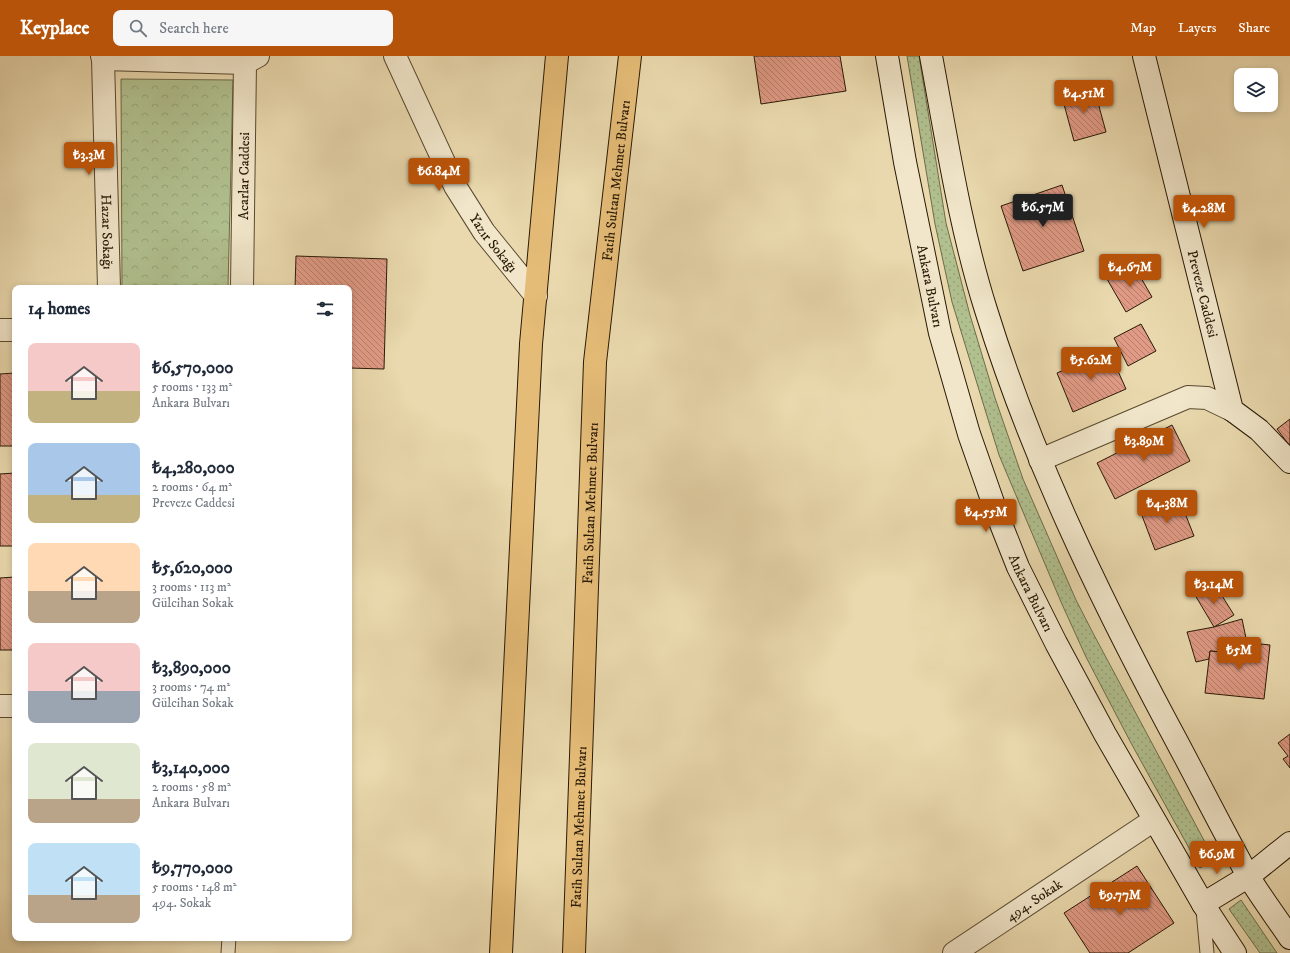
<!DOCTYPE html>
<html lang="en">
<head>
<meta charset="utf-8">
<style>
  body { margin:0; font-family:"IM FELL DW Pica",serif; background:#f6f6f7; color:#1f2937; height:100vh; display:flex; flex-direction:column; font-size:15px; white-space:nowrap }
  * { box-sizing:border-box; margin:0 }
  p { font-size:13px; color:#747a83 }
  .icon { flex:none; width:22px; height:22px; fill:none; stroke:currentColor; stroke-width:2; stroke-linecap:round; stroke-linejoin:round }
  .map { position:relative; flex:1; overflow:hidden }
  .details { position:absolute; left:12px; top:229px; width:340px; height:656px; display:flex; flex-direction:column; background:#fff; border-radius:8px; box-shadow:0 2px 6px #0003 }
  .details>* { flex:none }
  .tools { position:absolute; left:1234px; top:12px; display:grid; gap:8px }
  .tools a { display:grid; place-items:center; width:44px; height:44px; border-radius:8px; background:#fff; box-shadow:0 2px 6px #0003; font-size:20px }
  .price { position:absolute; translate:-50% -34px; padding:0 9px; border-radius:4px; background:#b45309; color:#fff; font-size:13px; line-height:26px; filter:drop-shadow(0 1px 2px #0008) }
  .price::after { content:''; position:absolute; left:50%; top:24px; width:12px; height:9px; margin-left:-6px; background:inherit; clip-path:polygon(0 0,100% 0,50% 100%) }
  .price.active { background:#222; color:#fff }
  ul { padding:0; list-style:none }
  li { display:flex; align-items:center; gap:12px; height:100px; padding:0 16px }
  li span { display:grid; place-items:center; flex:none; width:112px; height:80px; border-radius:8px; color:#555 }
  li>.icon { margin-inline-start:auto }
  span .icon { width:48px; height:48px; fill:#fffc; stroke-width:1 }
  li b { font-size:17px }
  h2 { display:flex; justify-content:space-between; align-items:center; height:48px; padding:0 16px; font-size:17px }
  header { display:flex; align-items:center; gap:24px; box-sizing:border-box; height:56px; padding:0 20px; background:#b45309; color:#fff }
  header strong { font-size:19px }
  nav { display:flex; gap:22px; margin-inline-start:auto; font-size:14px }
  .search { width:280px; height:36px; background:#f6f6f7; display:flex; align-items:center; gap:10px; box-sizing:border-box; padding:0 14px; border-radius:8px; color:#747a83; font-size:15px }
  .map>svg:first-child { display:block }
  .grass { fill:url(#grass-dots); stroke:#6d6c4a }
  .park { fill:url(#park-crowns); stroke:#6d6c4a }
  .building { fill:url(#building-back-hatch); stroke:#291905 }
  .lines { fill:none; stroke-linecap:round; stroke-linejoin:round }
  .lane-casing { stroke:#59492f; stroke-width:15 }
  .street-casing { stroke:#59492f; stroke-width:24 }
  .secondary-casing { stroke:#291905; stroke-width:24 }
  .highway-casing { stroke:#291905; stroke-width:24 }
  .lane { stroke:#f1e6ca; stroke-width:13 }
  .street { stroke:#f1e6ca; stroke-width:22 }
  .secondary { stroke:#f1e6ca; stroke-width:22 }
  .highway { stroke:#e5bc77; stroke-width:22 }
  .labels { text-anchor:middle; stroke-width:4; stroke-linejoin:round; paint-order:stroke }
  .street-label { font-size:14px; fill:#291905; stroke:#f1e6ca }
</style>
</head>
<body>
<header>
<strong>Keyplace</strong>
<div class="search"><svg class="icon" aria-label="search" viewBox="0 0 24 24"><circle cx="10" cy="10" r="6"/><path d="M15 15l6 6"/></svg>Search here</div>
<nav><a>Map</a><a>Layers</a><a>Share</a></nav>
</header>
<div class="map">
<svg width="1290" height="897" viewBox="0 0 1290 897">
  <defs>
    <pattern id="grass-dots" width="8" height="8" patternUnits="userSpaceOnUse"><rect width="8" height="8" fill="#b1c08f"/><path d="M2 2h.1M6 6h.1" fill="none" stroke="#98a47a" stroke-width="1.8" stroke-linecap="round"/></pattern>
    <pattern id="park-crowns" width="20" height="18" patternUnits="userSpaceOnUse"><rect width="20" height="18" fill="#b1c08f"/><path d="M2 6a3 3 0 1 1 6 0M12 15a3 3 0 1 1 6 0" fill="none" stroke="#98a47a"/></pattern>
    <pattern id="building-back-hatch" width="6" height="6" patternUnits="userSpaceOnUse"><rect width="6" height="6" fill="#e09a85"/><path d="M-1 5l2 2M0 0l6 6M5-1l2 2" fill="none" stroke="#b67d6b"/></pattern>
  </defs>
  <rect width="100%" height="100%" fill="#ead9ae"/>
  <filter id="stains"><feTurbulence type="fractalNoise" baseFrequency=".005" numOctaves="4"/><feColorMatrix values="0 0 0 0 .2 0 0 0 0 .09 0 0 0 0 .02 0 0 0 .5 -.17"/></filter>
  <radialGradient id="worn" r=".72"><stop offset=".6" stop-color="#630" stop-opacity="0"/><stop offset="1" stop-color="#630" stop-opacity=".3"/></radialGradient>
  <!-- grass -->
  <g class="grass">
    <path d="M907 0H919L946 167 970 259 995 342 1023 423 1076 544 1094 579 1214 803 1200 812 1131 687 1086 601 1061 546 999 399 952 246 935 168Z"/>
    <path d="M1241 844 1277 897H1260L1229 853Z"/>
  </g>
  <!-- park -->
  <path class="park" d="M121 23 233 24 228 232H122Z"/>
  <!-- building -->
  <g class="building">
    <path d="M754 0H840L846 35 761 48Z"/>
    <path d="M1094 32 1106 76 1074 85 1062 41Z"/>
    <path d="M1062 129 1084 195 1023 215 1001 150Z"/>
    <path d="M296 200 387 203 384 313 349 312V232H295Z"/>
    <path d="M1133 208 1152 241 1126 256 1107 223Z"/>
    <path d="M1141 268 1156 295 1128 310 1114 282Z"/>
    <path d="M1109 295 1126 333 1073 356 1057 317Z"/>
    <path d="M15 317V390H0V318Z"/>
    <path d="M1290 363V390L1277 373Z"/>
    <path d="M1172 369 1190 405 1115 443 1097 407Z"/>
    <path d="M15 417V490H0V418Z"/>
    <path d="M1179 442 1194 480 1155 494 1141 457Z"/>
    <path d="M15 521V594H0V522Z"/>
    <path d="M1214 527 1234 559 1214 571 1195 539Z"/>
    <path d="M1242 563 1247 587 1233 585 1232 597 1210 595 1209 603 1196 606 1187 576 1214 571Z"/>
    <path d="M1233 585 1270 589 1264 643 1205 637 1210 595 1232 597Z"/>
    <path d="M1290 678V712L1283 703 1288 700 1278 687Z"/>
    <path d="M1137 810 1174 867 1128 897H1090L1064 857Z"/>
  </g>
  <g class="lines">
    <!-- lane casing -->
    <g class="lane-casing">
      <g id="lane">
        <path d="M1203 854 1207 897"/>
        <path d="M228 897 229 882"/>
      </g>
    </g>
    <!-- street casing -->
    <g class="street-casing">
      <g id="street">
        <path id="s1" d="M102 0 103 3 109 232"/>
        <path id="s2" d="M395 0 455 130 484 176 536 240"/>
        <path d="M103 3 245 7 258 0"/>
        <path id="s3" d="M242 232 245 7"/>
        <path d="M0 274H15"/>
        <path d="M1040 404 1188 341 1207 342 1232 354"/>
        <path d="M0 650H15"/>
        <path id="s4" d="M954 897 1154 764"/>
      </g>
    </g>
    <!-- secondary casing -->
    <g class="secondary-casing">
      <g id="secondary">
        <path id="s5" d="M887 0 905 106 940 277 969 378 997 458 1018 511 1056 587 1105 678 1203 848 1235 897"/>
        <path d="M931 0C947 85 960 172 986 254 1031 399 1097 536 1168 669 1195 719 1220 769 1247 818 1260 840 1276 861 1290 882"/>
        <path id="s6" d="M1144 0 1232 354 1259 374 1290 406"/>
        <path d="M1203 848 1249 820 1290 787"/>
      </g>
    </g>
    <!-- highway casing -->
    <g class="highway-casing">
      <g id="highway">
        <path d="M501 897 531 288 557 0"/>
        <path id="s7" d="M574 897 595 306 630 0"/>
      </g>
    </g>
    <!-- lane -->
    <use href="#lane" class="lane"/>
    <!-- street -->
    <use href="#street" class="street"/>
    <!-- secondary -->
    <use href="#secondary" class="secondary"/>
    <!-- highway -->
    <use href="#highway" class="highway"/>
  </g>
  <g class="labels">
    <!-- street labels -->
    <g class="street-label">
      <text dy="5" stroke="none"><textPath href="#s3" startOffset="112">Acarlar Caddesi</textPath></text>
      <text dy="5" stroke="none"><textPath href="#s7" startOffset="774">Fatih Sultan Mehmet Bulvarı</textPath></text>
      <text dy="5" stroke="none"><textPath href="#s1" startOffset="176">Hazar Sokağı</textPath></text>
      <text dy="5" stroke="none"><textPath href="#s2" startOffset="212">Yazır Sokağı</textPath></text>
      <text dy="5" stroke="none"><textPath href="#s5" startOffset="234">Ankara Bulvarı</textPath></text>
      <text dy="5" stroke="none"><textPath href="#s6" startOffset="245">Preveze Caddesi</textPath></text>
      <text dy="5" stroke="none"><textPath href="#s7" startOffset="450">Fatih Sultan Mehmet Bulvarı</textPath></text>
      <text dy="5" stroke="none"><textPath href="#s5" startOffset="558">Ankara Bulvarı</textPath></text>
      <text dy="5" stroke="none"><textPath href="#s7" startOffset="126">Fatih Sultan Mehmet Bulvarı</textPath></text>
      <text dy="5" stroke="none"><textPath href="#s4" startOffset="96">494. Sokak</textPath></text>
    </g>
  </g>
  <rect width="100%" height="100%" filter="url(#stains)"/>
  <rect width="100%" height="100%" fill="url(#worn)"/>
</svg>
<div class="tools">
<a><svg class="icon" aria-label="layers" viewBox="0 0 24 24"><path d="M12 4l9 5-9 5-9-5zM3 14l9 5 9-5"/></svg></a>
</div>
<b class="price" style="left:1084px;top:58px">₺4.51M</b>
<b class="price" style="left:89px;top:120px">₺3.3M</b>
<b class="price" style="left:439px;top:136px">₺6.84M</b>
<b class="price active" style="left:1043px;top:172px">₺6.57M</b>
<b class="price" style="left:1204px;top:173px">₺4.28M</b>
<b class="price" style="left:1130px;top:232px">₺4.67M</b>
<b class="price" style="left:1091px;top:325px">₺5.62M</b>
<b class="price" style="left:1144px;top:406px">₺3.89M</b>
<b class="price" style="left:1167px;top:468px">₺4.38M</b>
<b class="price" style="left:986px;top:477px">₺4.55M</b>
<b class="price" style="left:1214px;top:549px">₺3.14M</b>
<b class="price" style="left:1239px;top:615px">₺5M</b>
<b class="price" style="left:1217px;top:819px">₺6.9M</b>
<b class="price" style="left:1120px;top:860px">₺9.77M</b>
<section class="details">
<h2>14 homes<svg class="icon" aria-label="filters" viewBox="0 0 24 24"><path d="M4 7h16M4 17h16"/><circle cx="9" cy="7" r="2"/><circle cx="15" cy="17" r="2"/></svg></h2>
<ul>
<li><span style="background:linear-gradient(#f6c9c9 60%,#c2b280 0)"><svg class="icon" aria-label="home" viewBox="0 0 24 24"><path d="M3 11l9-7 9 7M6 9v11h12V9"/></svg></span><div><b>₺6,570,000</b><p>5 rooms · 133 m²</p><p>Ankara Bulvarı</p></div></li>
<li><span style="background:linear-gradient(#a9c7e8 65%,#c2b280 0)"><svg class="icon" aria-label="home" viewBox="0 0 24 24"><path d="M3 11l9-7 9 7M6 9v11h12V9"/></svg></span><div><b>₺4,280,000</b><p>2 rooms · 64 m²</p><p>Preveze Caddesi</p></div></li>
<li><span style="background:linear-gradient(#ffd9b3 60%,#b9a48a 0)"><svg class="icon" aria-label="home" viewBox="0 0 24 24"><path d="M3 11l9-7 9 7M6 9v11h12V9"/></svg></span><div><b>₺5,620,000</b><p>3 rooms · 113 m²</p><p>Gülcihan Sokak</p></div></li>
<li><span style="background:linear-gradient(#f6c9c9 60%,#9aa5b1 0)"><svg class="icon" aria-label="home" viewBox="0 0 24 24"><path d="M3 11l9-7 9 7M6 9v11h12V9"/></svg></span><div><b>₺3,890,000</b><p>3 rooms · 74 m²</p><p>Gülcihan Sokak</p></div></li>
<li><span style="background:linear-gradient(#dfe7d0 70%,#b9a48a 0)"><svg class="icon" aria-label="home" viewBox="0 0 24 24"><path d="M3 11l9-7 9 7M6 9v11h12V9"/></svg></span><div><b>₺3,140,000</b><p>2 rooms · 58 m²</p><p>Ankara Bulvarı</p></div></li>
<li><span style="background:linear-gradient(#bfe0f5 65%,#b9a48a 0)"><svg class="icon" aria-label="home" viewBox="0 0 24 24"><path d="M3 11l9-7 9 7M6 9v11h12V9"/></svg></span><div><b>₺9,770,000</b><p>5 rooms · 148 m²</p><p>494. Sokak</p></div></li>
</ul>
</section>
</div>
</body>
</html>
